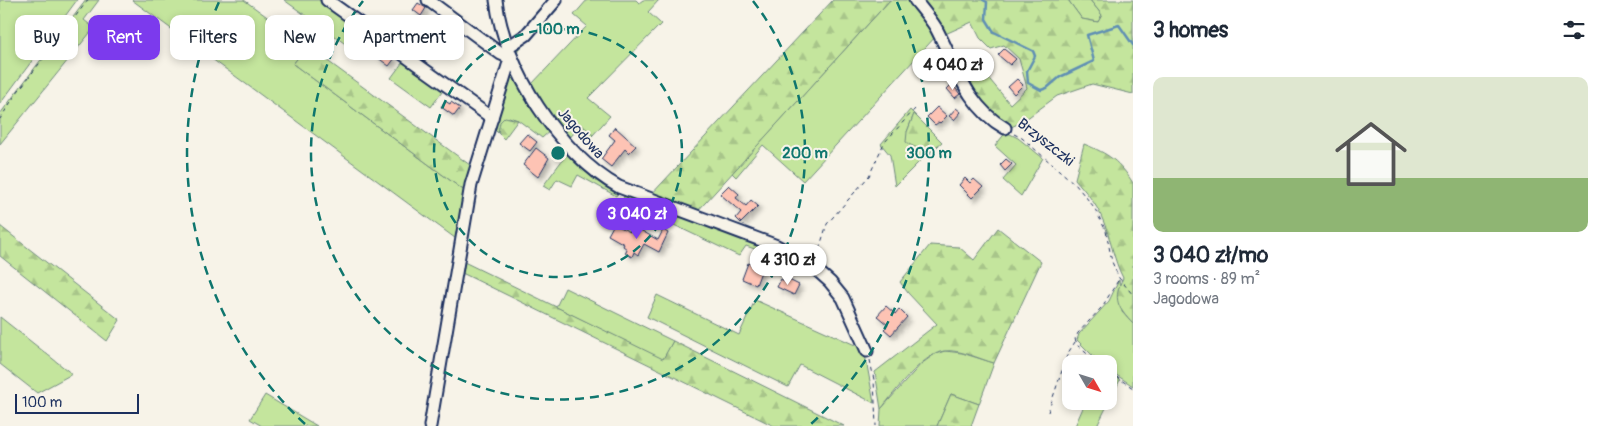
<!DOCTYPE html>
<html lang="en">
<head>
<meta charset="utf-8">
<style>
  body { margin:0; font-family:Pangolin,sans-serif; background:#f2f2f3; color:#1f2937; height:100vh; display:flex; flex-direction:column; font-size:19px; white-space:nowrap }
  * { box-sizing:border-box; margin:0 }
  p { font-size:16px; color:#747a83 }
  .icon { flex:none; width:28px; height:28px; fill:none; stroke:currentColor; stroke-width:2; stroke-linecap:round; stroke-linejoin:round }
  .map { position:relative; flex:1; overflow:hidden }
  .drawer { display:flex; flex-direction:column; background:#fff; width:475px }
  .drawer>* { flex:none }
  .hud { position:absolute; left:15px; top:15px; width:475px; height:45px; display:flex; gap:10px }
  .needle { width:32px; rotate:129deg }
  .tools { position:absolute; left:1062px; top:355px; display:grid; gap:10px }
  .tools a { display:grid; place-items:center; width:55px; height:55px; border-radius:10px; background:#fff; box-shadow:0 2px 8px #0003; font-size:25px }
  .scale { position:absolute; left:15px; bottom:12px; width:124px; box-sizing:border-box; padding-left:5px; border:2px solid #1b2f5e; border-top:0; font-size:14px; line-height:18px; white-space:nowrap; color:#1b2f5e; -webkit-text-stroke:4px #f7f3e8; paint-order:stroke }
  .price { position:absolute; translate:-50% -42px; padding:0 11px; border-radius:18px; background:#fff; color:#222; font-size:16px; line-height:32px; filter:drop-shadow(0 1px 2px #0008) }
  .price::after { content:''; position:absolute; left:50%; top:30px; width:15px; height:11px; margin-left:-8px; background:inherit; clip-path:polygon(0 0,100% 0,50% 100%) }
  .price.selected { background:#7c3aed; color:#fff }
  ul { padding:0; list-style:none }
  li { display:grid; align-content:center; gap:10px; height:265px; padding:0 20px }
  li span { display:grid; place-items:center; height:155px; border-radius:10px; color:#555 }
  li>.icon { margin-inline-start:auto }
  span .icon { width:90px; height:90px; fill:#fffc; stroke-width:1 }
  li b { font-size:21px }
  h2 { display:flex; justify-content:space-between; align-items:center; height:60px; padding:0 20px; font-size:21px }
  .pill { padding:0 18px; border-radius:10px; background:#fff; box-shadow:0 2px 8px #0003; font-size:18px; line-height:45px }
  .pill.selected { background:#7c3aed; color:#fff }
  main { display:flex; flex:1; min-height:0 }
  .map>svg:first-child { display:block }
  .grass { fill:#c4e59d; stroke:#708a7e }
  .forest { fill:url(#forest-firs); stroke:#708a7e }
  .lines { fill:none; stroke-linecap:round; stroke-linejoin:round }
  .stream { stroke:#5f8fb4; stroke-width:2.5 }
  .building { fill:#fdc3b4; stroke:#1b2f5e; filter:url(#shadow) }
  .minor-casing { stroke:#1b2f5e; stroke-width:15 }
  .path { stroke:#1b2f5e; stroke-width:1; stroke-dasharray:4 4; stroke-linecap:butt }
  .minor { stroke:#f7f3e8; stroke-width:11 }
  .ring { fill:none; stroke:#0f766e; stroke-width:2.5; stroke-dasharray:9 6 }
  .labels { text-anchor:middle; stroke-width:4; stroke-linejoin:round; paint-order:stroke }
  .street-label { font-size:15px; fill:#1b2f5e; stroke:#f7f3e8 }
  .centre { fill:#0f766e; stroke:#f7f3e8; stroke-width:2.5 }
  .ring-label { font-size:15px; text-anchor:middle; font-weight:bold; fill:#0f766e; stroke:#f7f3e8; stroke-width:4; stroke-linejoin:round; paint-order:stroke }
</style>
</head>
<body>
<main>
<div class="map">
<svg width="1133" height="426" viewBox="0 0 1133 426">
  <defs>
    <pattern id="forest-firs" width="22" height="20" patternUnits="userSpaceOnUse" patternTransform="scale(1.25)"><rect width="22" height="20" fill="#c4e59d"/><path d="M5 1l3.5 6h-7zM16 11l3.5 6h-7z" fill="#a8c58a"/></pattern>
    <filter id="shadow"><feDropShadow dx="3.5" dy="3.5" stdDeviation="2.5" flood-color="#0004"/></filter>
  </defs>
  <rect width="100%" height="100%" fill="#f7f3e8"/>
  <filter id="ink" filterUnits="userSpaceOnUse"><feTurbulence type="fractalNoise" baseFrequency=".02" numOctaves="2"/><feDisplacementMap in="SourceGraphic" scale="10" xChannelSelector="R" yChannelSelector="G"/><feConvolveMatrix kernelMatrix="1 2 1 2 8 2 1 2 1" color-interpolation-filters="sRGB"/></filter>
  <g filter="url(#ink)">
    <!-- grass -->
    <g class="grass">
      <path d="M0 0H77L0 104Z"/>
      <path d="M86 0H99L84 20 94 28 0 144V114Z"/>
      <path d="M132 0H244L307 46 293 64 466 192 459 241Z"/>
      <path d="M284 0H323L365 30 351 48Z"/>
      <path d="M558 0H562L518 51 517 55 530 86 587 26 574 15 587 0H636L639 3 643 0H659L648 12 661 24 588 98 610 116 593 135 581 125 567 141 534 97 515 50Z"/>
      <path d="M890 0H912L937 35 803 181 763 145 736 177 732 173Z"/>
      <path d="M1068 0H1090L1102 15 1098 22 1082 19Z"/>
      <path d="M405 59 445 88 431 107 391 78Z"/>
      <path d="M509 64 552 129 542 138 518 120 509 117 499 127 498 133 491 126Z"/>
      <path d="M910 110 914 114 907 132 927 149 939 145 922 159 895 186 890 155 881 144Z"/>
      <path d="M1006 132 1018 138 1043 158 1021 196 1003 180 1016 165 995 146Z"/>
      <path d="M569 151 619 191 616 196 578 175 572 186 557 179 550 190 543 186Z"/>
      <path d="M623 194 765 245 769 254 746 246 739 256 674 225 671 217 624 199Z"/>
      <path d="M1119 280 1122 312 1133 324V386L1109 370V364H1101L1077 340 1079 334 1109 301Z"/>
      <path d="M565 288 673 341 663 360 556 307Z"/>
      <path d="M657 295 739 335 755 300 864 349 874 403 800 365 788 387 647 317Z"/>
      <path d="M0 317 72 374 37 393 0 364Z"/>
      <path d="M945 351 962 353 994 363 979 404 951 394 937 426H880L881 409 921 364 935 354Z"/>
      <path d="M1109 373 1120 380 1097 426H1075L1086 401H1109Z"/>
      <path d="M265 395 317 426H262L250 419Z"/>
    </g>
    <!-- forest -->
    <g class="forest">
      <path d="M833 0H890L695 214 649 197Z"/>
      <path d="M917 0H1068L1082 19 1098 22 1102 15 1090 0H1133V94L1092 84 1057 96 1022 122 1009 128 982 106 957 66 971 57 1010 104 1027 88 1019 59 1004 45 991 49 980 38 972 22 943 35Z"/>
      <path d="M307 46 474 168 466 192 293 64Z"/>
      <path d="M914 114 942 142C932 152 916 150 906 142L907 132Z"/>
      <path d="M505 117 518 120 504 139 498 133 500 122Z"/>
      <path d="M581 124 593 135 587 141 575 131Z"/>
      <path d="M1084 144C1109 154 1119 161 1133 183V324C1118 308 1112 299 1123 278 1113 259 1111 238 1102 218 1096 203 1085 191 1075 179Z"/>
      <path d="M0 226 120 320 107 341 0 256Z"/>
      <path d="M998 228 1041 262 994 363C979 359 960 349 944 351 921 355 895 392 881 409L875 372 937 324 908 293 900 282 930 245 959 247 974 260Z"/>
      <path d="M460 260 663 359 673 341 844 426H774L458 271Z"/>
      <path d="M951 394 979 404 971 426H937Z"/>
    </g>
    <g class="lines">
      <!-- stream -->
      <path class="stream" d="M983 0 987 2 986 19 994 32 1033 51 1035 56 1027 71 1028 83 1041 90 1047 88 1060 77 1094 61 1087 35 1119 25 1133 45"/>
    </g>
    <!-- building -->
    <g class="building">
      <path d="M418 3 426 8 421 16 413 10Z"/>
      <path d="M1004 49 1016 59 1010 65 998 55Z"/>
      <path d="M382 50 395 58 389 66 377 57Z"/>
      <path d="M1017 79 1023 85 1014 94 1008 87Z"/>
      <path d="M952 84 960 94 955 98 947 89Z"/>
      <path d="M445 101 450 104 451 102 460 108 454 116 441 107Z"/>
      <path d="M937 107 947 116 940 123 939 122 935 125 927 117Z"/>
      <path d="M956 108 961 112 954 120 949 116Z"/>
      <path d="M615 127 636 146 629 153 625 149 611 167 601 159 615 140 609 135Z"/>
      <path d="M527 134 537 142 530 151 519 143Z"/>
      <path d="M559 147 563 152 555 159 551 154Z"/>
      <path d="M536 148 549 158 538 177 523 165Z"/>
      <path d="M1006 159 1012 164 1005 171 1000 165Z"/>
      <path d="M965 178 970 183 974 179 983 187 972 198 959 185Z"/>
      <path d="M729 185 739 194 736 198 746 206 751 200 758 206 741 223 736 218 741 212 720 194Z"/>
      <path d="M646 209 665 217 662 223 644 216Z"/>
      <path d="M614 224 630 232 633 226 658 240 663 230 668 233 659 252 644 244 638 255 634 252 632 257 625 253 627 249 623 246 624 244 608 235Z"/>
      <path d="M748 263 762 269 756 285 742 279Z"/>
      <path d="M785 278 799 285 794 295 777 287 781 279 784 281Z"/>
      <path d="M886 306 895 314 899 309 907 317 891 335 884 329 888 325 877 316Z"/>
    </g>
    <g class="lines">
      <!-- minor casing -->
      <g class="minor-casing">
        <g id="minor">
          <path d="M327 0 492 118"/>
          <path d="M428 0 501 54 510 58"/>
          <path d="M496 0C504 68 559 154 619 187L777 246 811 265 830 282 843 298 867 351"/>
          <path d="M915 0C922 9 930 18 936 28 955 64 967 107 1005 128"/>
          <path d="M508 47 526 35 556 0"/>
          <path d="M430 426 471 185 511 56"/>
        </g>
      </g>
      <!-- path -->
      <g class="path">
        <path d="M0 119 16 94 88 0"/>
        <path d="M1014 134 1022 138 1075 184 1094 207 1106 231 1112 262 1119 278 1133 295"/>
        <path d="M817 256 827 224 869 176 884 143 915 109"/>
        <path d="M870 360 874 380 876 426"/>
        <path d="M1099 364 1078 346 1075 339 1078 333 1102 307 1119 279"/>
        <path d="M1109 372 1133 388"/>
        <path d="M1048 412 1068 353 1075 342"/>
      </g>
      <!-- minor -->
      <use href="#minor" class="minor"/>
    </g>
  </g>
  <!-- distance rings -->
  <g class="ring">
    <circle cx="558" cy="153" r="124"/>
    <path d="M753 1A247 247 0 1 1 363 1"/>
    <path d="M305 424A371 371 0 0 1 219 2M897 2A371 371 0 0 1 811 424"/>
  </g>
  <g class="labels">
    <!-- street labels -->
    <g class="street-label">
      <text transform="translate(581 133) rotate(49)" y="5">Jagodowa</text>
      <text transform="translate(1046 142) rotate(38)" y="5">Brzyszczki</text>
    </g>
  </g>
  <circle cx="558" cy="153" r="8" class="centre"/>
  <g class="ring-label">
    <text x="558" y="34">100 m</text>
    <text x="805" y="158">200 m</text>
    <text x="929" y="158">300 m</text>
  </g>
</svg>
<div class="tools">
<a><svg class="needle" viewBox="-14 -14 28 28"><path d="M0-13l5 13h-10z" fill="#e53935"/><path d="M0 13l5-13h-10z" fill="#747a83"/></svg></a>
</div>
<div class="scale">100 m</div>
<b class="price" style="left:953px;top:91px">4 040 zł</b>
<b class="price selected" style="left:637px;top:240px">3 040 zł</b>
<b class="price" style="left:788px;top:286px">4 310 zł</b>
<div class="hud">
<a class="pill">Buy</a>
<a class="pill selected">Rent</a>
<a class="pill">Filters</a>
<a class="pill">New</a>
<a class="pill">Apartment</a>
</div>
</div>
<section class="drawer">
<h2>3 homes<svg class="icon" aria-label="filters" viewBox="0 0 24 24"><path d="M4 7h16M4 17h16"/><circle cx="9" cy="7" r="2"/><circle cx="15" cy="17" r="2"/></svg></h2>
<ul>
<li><span style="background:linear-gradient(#dfe7d0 65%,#8fb573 0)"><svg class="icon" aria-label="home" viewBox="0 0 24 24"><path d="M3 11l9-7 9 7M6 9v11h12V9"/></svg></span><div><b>3 040 zł/mo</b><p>3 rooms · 89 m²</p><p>Jagodowa</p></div></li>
</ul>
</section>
</main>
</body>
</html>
